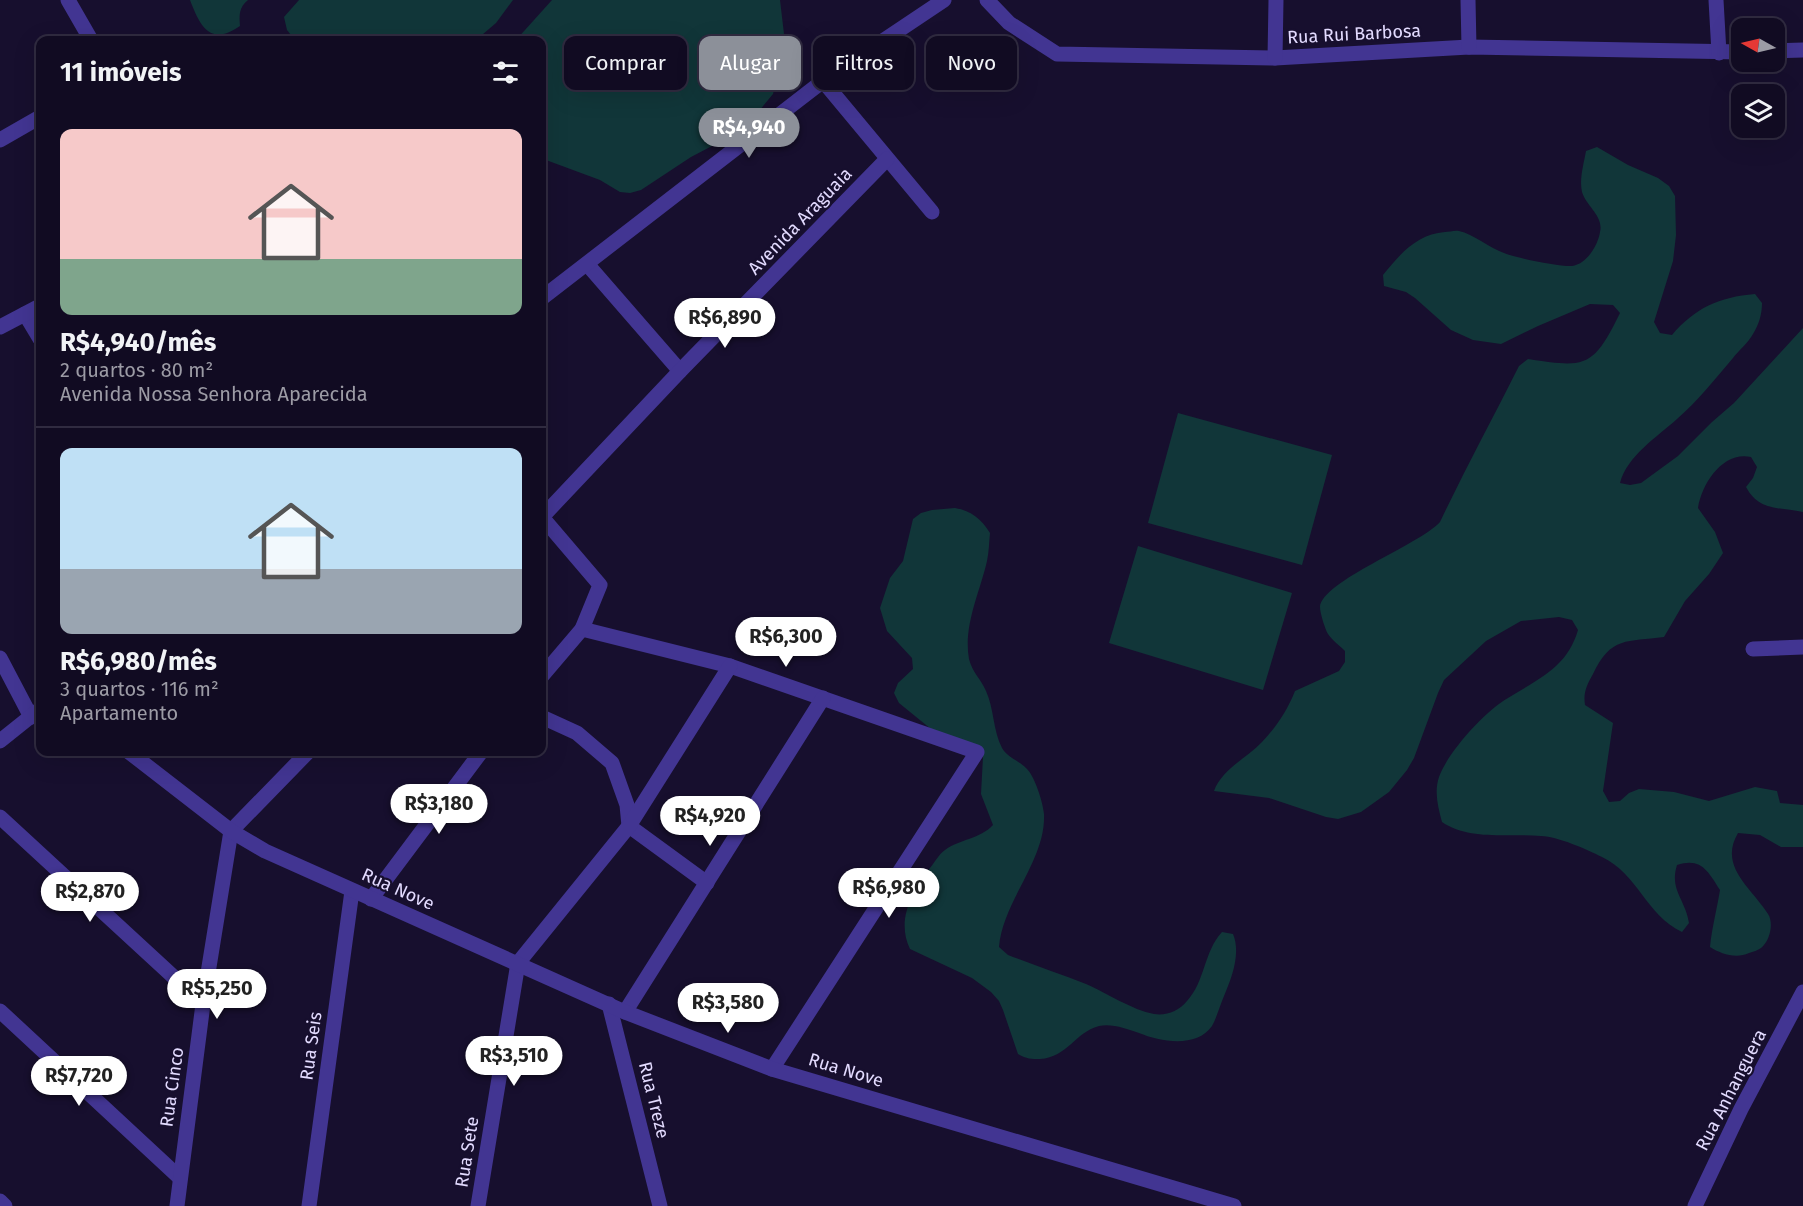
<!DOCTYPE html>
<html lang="pt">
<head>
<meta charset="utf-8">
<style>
  body { margin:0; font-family:"Fira Sans",sans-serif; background:#1a142a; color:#f1f3f6; height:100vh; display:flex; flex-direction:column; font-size:22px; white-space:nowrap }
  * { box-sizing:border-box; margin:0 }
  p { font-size:20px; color:#9c9ba5 }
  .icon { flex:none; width:33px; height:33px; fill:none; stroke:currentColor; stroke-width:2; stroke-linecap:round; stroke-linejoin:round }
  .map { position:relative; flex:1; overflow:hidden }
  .sheet { position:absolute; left:36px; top:36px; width:510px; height:720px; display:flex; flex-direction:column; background:#110b22; border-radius:12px; box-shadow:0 6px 24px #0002,0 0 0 2px #302b40 }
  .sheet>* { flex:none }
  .guide { position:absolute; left:564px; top:36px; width:570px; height:54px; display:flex; gap:12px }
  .needle { width:39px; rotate:278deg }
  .fabs { position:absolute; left:1731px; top:18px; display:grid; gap:12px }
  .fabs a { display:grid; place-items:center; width:54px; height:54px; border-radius:12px; background:#110b22; box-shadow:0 6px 24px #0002,0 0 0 2px #302b40; font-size:30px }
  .price { position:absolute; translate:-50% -51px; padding:0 14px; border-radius:21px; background:#fff; color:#222; font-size:20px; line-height:39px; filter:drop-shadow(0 2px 3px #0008) }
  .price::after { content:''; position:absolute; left:50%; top:36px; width:18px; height:14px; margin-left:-9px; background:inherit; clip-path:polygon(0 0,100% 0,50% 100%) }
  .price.on { background:#8c9099; color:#fff }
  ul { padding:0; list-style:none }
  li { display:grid; align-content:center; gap:12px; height:318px; padding:0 24px }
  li+li { border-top:2px solid #302b40 }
  li span { display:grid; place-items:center; height:186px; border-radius:12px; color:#555 }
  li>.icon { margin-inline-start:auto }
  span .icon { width:108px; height:108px; fill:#fffc; stroke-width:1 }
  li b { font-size:26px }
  h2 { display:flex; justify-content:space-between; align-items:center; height:72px; padding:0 24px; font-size:26px }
  .tag { padding:0 21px; border-radius:12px; background:#110b22; box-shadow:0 6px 24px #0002,0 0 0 2px #302b40; font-size:21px; line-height:54px }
  .tag.on { background:#8c9099; color:#fff }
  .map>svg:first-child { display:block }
  .green { fill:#113639 }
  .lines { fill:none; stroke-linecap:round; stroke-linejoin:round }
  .minor { stroke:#423592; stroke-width:15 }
  .tertiary { stroke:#423592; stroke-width:15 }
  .labels { text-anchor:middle; stroke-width:4.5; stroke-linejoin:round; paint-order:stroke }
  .street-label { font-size:18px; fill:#e3dbff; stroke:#170f2e }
</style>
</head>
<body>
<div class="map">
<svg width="1803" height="1206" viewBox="0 0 1803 1206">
  <rect width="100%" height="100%" fill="#170f2e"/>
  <!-- green -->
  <g class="green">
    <path d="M190 0H248C239 7 239 15 240 26 210 47 200 26 190 0Z"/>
    <path d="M299 0H513L496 23 476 40H295L287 30 284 17Z"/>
    <path d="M552 0H780L784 34 779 70 773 94 759 111 731 130 712 146 691 157 641 190 630 193 620 192 600 180 546 160 542 158V40H516Z"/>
    <path d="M1597 147 1628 165 1658 178 1669 186 1675 196 1676 235 1673 261 1654 322 1660 333 1672 335C1695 308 1719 297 1755 294L1762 303C1762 314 1759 324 1753 334 1748 343 1739 350 1733 358 1715 379 1697 402 1677 419 1657 437 1627 456 1620 483L1630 485 1641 483 1678 456 1712 422 1734 403 1803 328V512C1778 507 1759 511 1746 487L1753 478 1757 467 1751 457C1723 451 1702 483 1698 508L1715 532 1723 553 1709 574 1685 601 1664 637C1627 642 1611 636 1593 674 1587 685 1583 692 1585 705L1613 723 1603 791 1609 802 1620 801 1629 793 1639 789 1674 792 1709 801 1755 787 1777 791 1780 803 1803 805V847H1781L1760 835 1738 833C1718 867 1752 888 1768 914 1774 923 1770 941 1761 948 1758 950 1753 952 1749 953 1736 959 1721 954 1710 947 1712 927 1717 909 1720 890 1708 871 1701 857 1677 865 1669 890 1686 900 1689 923L1682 932C1646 915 1638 874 1602 857 1586 849 1559 837 1541 836 1509 833 1470 841 1442 822 1438 807 1434 792 1439 777 1448 752 1485 711 1508 698 1538 679 1567 668 1578 630L1572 620 1559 617 1521 621 1486 641 1444 680 1438 693 1414 758 1407 770 1389 792 1361 812 1338 819 1326 817 1269 798 1214 791C1222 769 1247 758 1262 742 1277 726 1287 711 1295 691L1339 671 1345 662V651C1340 646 1332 640 1328 634 1325 629 1320 613 1320 607 1322 581 1419 545 1440 522 1465 469 1493 418 1519 366L1528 359C1586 368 1593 368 1620 313L1613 305 1590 304 1538 326 1501 344 1473 340 1451 330 1415 298 1406 292 1384 286 1383 275C1400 254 1417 234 1445 232 1449 232 1455 230 1459 231 1473 234 1490 248 1504 253 1516 258 1561 267 1572 266 1587 264 1598 245 1600 232 1604 216 1586 206 1582 192 1579 179 1584 163 1586 151Z"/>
    <path d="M1178 413 1332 455 1302 565 1148 523Z"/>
    <path d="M955 508C972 511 981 519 990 533 989 542 989 552 987 561 980 592 963 626 969 659 972 672 981 679 986 691 994 708 993 731 1002 748 1008 758 1018 760 1026 768 1035 776 1043 803 1044 814 1046 860 1003 901 999 947L1008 955C1034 965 1060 974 1086 984 1107 993 1132 1010 1154 1014 1166 1016 1179 1011 1187 1001 1205 982 1204 951 1222 932L1233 934C1241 953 1232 977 1224 996 1220 1005 1217 1017 1212 1026 1197 1048 1161 1042 1139 1033 1128 1029 1111 1023 1099 1026 1074 1033 1068 1057 1040 1059 1031 1059 1027 1059 1018 1054L1003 1010 999 1001 991 992 972 978 910 949C896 920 912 892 930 868 934 863 939 854 945 850 960 839 980 839 993 825L981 794 983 757 977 748 942 738 899 703 894 693 898 683 913 669 912 658 887 631 880 608 890 578 903 561 913 519 921 513 932 510Z"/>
    <path d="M1138 546 1292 593 1263 690 1109 643Z"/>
  </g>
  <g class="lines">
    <!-- minor -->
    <g class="minor">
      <path d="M987 0 1009 23 1057 54 1275 58 1469 47 1742 52"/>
      <path d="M1468 0 1469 47"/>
      <path d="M1716 0 1719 53"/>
      <path d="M1774 51 1803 50"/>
      <path d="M1275 58 1276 0"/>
      <path d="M823 81 932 212"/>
      <path d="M0 140 40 117"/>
      <path d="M587 264 680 371"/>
      <path d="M25 314 40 339"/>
      <path d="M0 327 40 306"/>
      <path d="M542 517 680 371 887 159"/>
      <path d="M582 629 730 666 977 752 772 1069"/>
      <path d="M1753 649 1803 647"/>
      <path d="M0 658 31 717"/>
      <path d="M542 676 582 629 600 585 542 517"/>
      <path d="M542 717 577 733 612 763 627 805 629 826 707 883"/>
      <path d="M0 817 203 1004"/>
      <path d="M371 899 481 752"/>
      <path d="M609 1004 660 1206"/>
      <path d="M0 1011 180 1178"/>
      <path d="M625 1012 823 698"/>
      <path d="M0 1201 5 1206"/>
      <path d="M177 1206 203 1004 231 831 308 752"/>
      <path d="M309 1206 352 891"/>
      <path d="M478 1206 518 963 629 826 730 666"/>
      <path d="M1695 1206 1741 1109 1803 992"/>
    </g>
    <!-- tertiary -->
    <g class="tertiary">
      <path d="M68 0 91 40"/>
      <path d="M542 298 823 81 944 0"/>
      <path d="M0 741 40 709"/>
      <path d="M129 752 231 831 265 851 625 1012 772 1069 1234 1206"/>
    </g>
  </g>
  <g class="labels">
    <!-- street labels -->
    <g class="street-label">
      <text transform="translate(1354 34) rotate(-3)" y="6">Rua Rui Barbosa</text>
      <text transform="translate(800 221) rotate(-46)" y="6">Avenida Araguaia</text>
      <text transform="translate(398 889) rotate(24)" y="6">Rua Nove</text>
      <text transform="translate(311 1046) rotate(-82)" y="6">Rua Seis</text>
      <text transform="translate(846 1070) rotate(17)" y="6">Rua Nove</text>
      <text transform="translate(172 1087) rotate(-82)" y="6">Rua Cinco</text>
      <text transform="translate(1731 1090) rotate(-63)" y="6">Rua Anhanguera</text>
      <text transform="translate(654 1100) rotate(76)" y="6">Rua Treze</text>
      <text transform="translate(467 1152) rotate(-81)" y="6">Rua Sete</text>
    </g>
  </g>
</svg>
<div class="fabs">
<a><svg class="needle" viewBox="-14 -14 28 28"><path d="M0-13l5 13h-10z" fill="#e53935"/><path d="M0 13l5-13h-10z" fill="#9c9ba5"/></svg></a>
<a><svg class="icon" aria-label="layers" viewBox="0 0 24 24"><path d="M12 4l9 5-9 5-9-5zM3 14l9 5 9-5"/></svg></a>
</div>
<b class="price on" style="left:749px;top:159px">R$4,940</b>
<b class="price" style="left:725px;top:349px">R$6,890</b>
<b class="price" style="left:786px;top:668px">R$6,300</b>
<b class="price" style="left:439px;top:835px">R$3,180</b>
<b class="price" style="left:710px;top:847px">R$4,920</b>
<b class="price" style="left:889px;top:919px">R$6,980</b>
<b class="price" style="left:90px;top:923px">R$2,870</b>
<b class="price" style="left:217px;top:1020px">R$5,250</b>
<b class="price" style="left:728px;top:1034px">R$3,580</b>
<b class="price" style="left:514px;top:1087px">R$3,510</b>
<b class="price" style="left:79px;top:1107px">R$7,720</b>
<div class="guide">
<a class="tag">Comprar</a>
<a class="tag on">Alugar</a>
<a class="tag">Filtros</a>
<a class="tag">Novo</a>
</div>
<section class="sheet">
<h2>11 imóveis<svg class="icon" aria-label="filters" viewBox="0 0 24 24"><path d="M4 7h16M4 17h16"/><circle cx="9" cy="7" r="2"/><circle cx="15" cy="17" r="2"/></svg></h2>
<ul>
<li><span style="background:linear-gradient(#f6c9c9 70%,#7fa58c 0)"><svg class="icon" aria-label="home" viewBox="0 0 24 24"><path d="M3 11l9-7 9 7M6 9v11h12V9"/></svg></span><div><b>R$4,940/mês</b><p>2 quartos · 80 m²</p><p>Avenida Nossa Senhora Aparecida</p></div></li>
<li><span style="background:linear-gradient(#bfe0f5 65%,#9aa5b1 0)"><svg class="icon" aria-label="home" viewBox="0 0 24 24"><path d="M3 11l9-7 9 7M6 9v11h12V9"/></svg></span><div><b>R$6,980/mês</b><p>3 quartos · 116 m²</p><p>Apartamento</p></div></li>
</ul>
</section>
</div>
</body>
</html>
